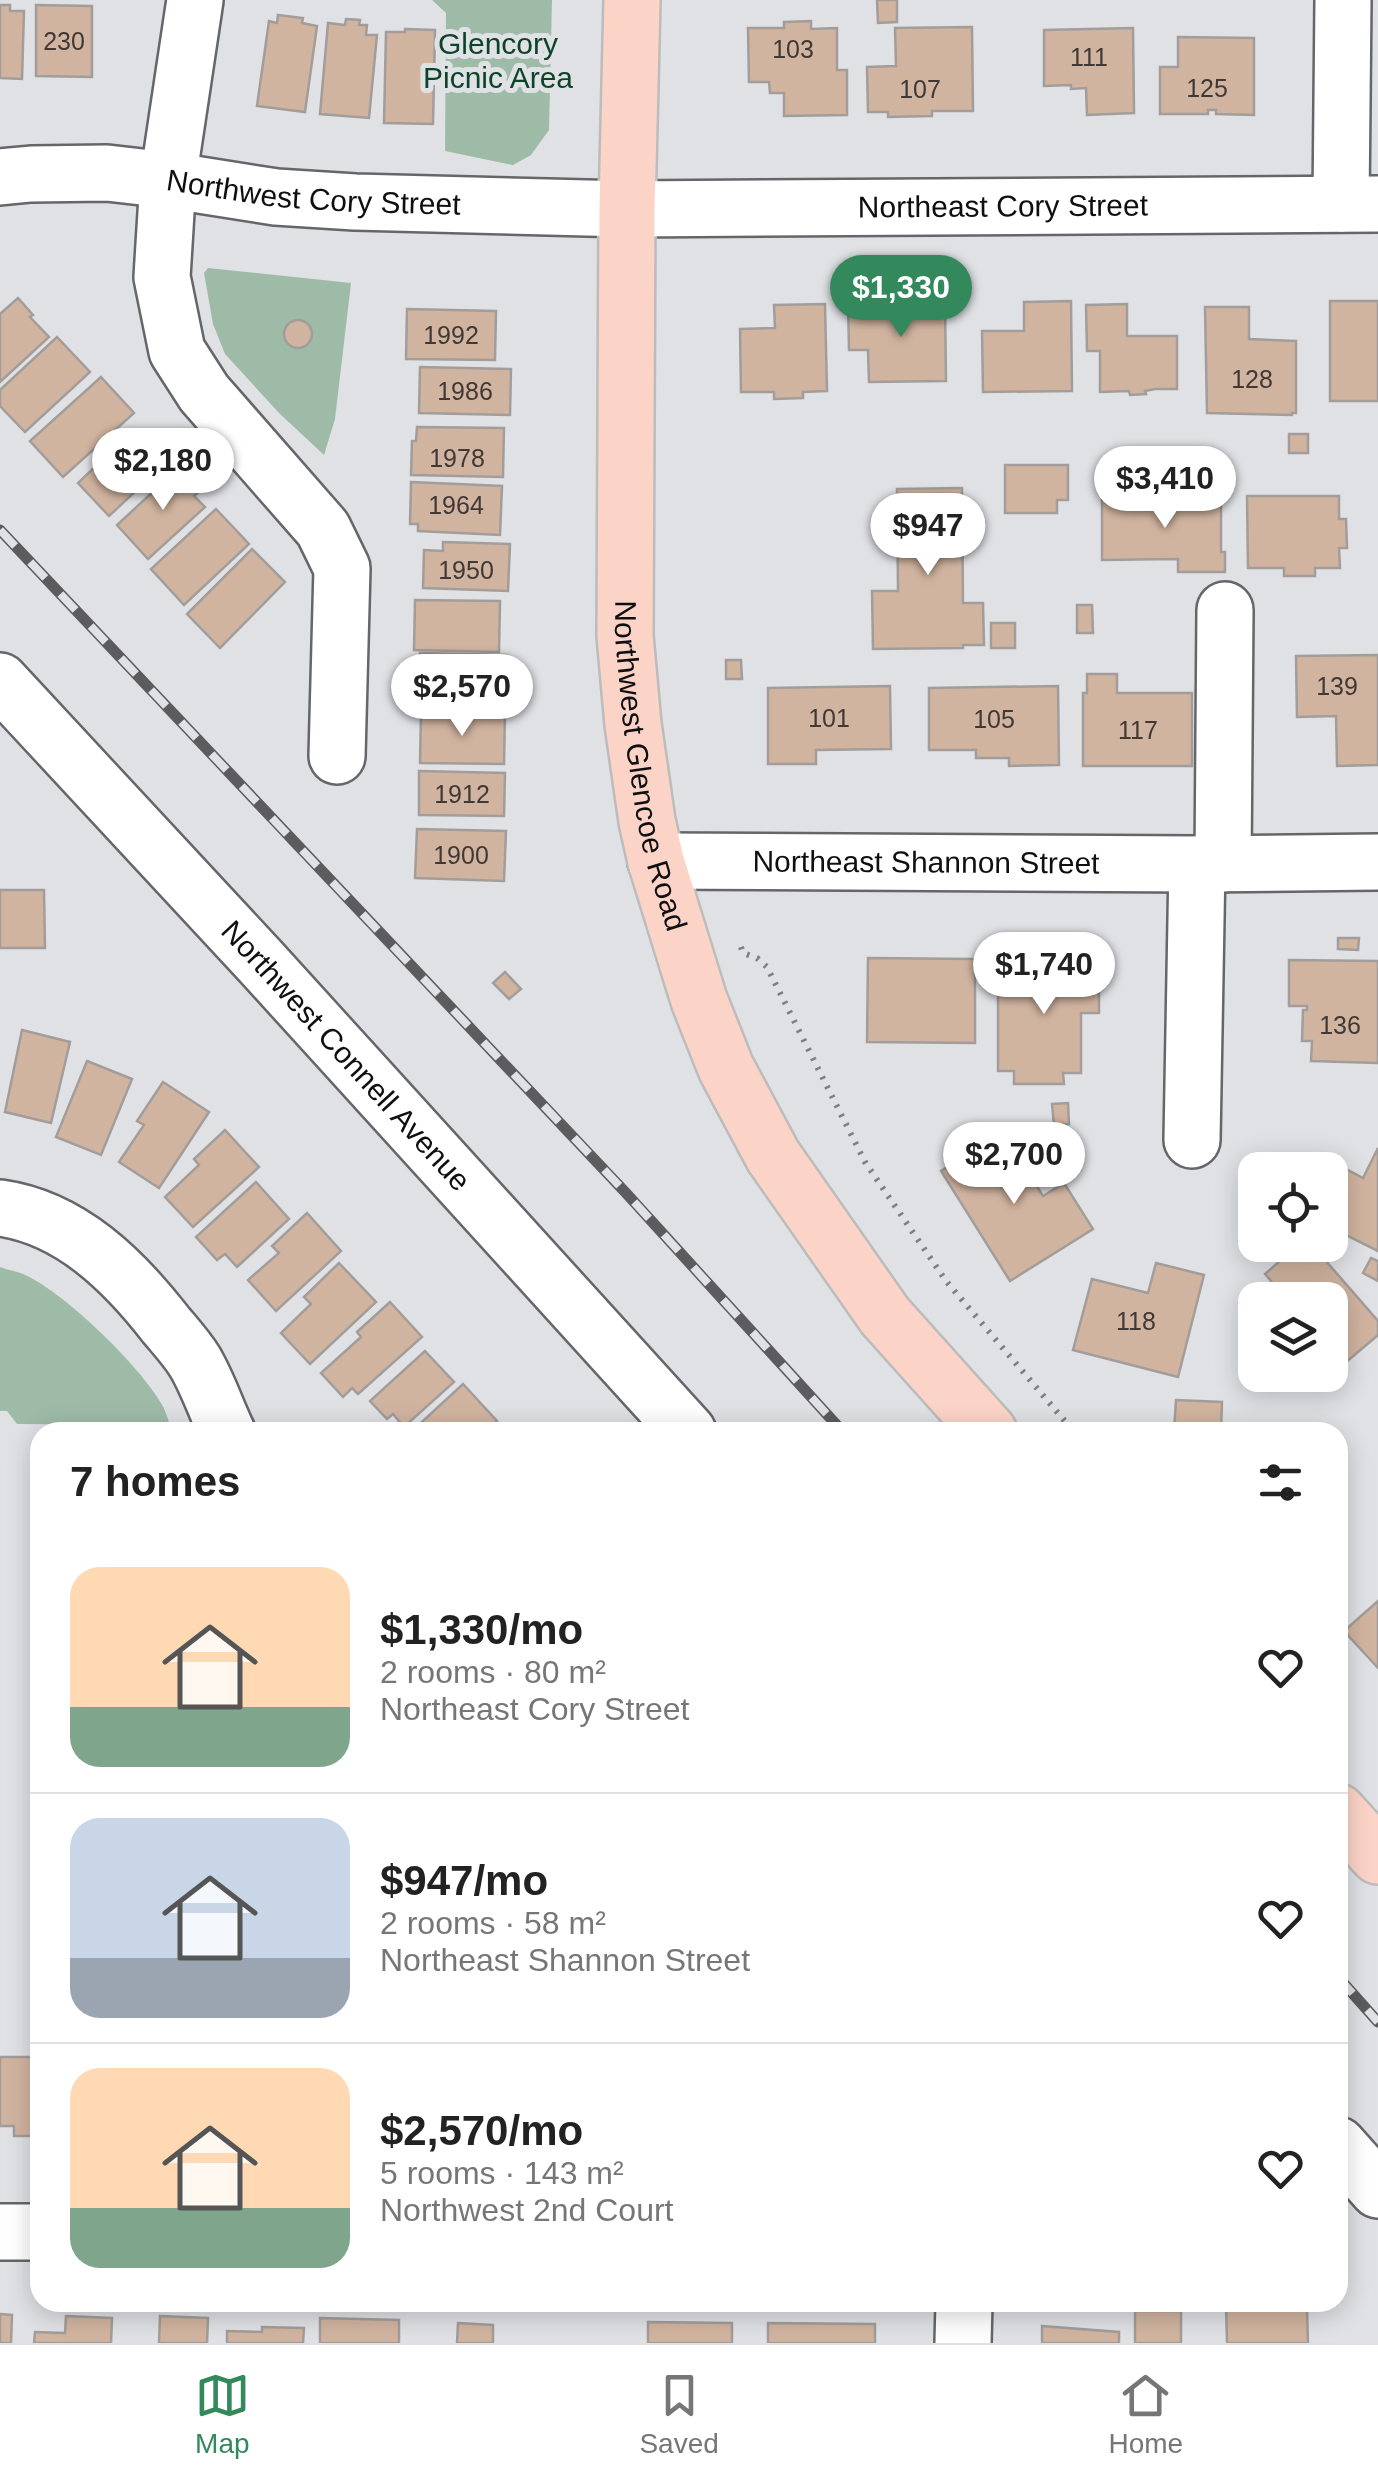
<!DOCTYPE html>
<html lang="en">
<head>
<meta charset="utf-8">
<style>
  body { margin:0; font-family:Helvetica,sans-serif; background:#f6f6f6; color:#222; height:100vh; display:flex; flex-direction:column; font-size:38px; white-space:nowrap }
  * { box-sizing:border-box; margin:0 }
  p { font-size:32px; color:#767676 }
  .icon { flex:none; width:55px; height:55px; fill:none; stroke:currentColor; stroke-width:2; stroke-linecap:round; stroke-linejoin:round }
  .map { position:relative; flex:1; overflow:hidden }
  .side { position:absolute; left:30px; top:1422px; width:1318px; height:890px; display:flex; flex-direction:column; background:#fff; border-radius:30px; box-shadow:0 5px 25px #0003 }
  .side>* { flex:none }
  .controls { position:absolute; left:1238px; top:1152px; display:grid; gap:20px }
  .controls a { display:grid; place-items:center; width:110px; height:110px; border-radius:20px; background:#fff; box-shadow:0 5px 25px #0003; font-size:50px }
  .price { position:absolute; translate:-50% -85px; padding:0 22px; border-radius:35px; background:#fff; color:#222; font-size:32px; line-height:65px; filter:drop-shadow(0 2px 5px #0008) }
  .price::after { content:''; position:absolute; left:50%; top:60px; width:30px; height:22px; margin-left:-15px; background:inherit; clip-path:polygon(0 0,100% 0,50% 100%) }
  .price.on { background:#33895c; color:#fff }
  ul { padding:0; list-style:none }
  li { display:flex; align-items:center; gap:30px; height:250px; padding:0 40px }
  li+li { border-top:2px solid #e0e0e0 }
  li span { display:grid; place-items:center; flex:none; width:280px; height:200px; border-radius:30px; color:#555 }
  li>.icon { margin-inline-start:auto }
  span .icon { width:120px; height:120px; fill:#fffc; stroke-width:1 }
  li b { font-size:42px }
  h2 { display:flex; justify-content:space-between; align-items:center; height:120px; padding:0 40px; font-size:42px }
  .dock { display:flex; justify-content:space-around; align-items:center; height:140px; border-top:2px solid #e0e0e0; background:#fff; font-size:28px; color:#767676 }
  .dock a { display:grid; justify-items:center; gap:5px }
  .dock .on { color:#33895c }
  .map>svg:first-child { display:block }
  .green { fill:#9ebba8 }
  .building { fill:#d1b4a0; stroke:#a29d9a; stroke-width:2.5 }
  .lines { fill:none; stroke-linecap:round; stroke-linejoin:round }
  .minor-casing { stroke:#65666a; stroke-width:60 }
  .major-casing { stroke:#bcbcbc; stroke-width:60 }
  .path { stroke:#7f7f83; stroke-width:6; stroke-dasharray:2.5 8; stroke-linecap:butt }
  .minor { stroke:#fff; stroke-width:55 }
  .major { stroke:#fcd4c7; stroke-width:55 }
  .rail-casing { stroke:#5c5c5f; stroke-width:11 }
  .rail { stroke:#e0e1e5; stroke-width:8; stroke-dasharray:22; stroke-linecap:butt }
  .labels { text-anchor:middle; stroke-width:10; stroke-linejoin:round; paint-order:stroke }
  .number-label { font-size:25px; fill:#403835 }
  .park-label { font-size:30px; fill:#0d4429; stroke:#e0e1e5 }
  .street-label { font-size:30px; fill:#0f0f11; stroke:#e0e1e5 }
</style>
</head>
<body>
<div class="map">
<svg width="1378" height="2343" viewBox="0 0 1378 2343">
  <rect width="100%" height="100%" fill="#e0e1e5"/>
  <!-- green -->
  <g class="green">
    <path d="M432 0H552L549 130 531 155 513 165 445 151 446 13Z"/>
    <path d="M208 268 351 283 335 419 324 455 279 413 225 354 213 324 204 273Z"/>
    <path d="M0 1267C7 1270 16 1271 23 1274 63 1291 139 1365 161 1403 165 1409 167 1417 170 1425L17 1424 7 1411H0Z"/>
  </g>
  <!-- building -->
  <g class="building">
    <path d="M877 0H897V22L878 23Z"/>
    <path d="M0 5H10V11H24L22 79 0 78Z"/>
    <path d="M36 5 92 6V77L36 76Z"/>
    <path d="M278 15 303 18 302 23 317 26 305 112 257 106 269 21 277 23Z"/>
    <path d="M346 19 360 20 359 25H367L366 35H377L369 118 320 114 328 23 345 25Z"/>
    <path d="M811 21V29L837 28V70H847V115L784 116V93H770L769 82H749L748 28H784V22Z"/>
    <path d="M972 27 973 111H932V116L888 117V112H868L867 67 896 66 895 28Z"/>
    <path d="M1133 28 1134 113 1087 115 1086 88 1071 89V85L1044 86V30Z"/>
    <path d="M405 29 435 30 433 124 384 123 386 32H405Z"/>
    <path d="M1178 37 1254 38V115L1216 114V110H1208V114H1160V67H1178Z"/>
    <path d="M18 298 33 315 30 317 49 337 0 382V314Z"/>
    <path d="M1071 301 1072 391 983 392 982 331H1024V302Z"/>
    <rect x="1330" y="301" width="48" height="100"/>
    <path d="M945 303 946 381 869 382 868 350H849L848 304Z"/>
    <path d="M825 304 827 391 803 392V398L774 399V392H741L740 329 775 328 774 305Z"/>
    <path d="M1127 304V336H1177V389H1155L1145 391 1146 394 1130 395 1129 391 1100 392V351H1087L1086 305Z"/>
    <path d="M1205 307H1249V339L1296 341V413H1292V415L1207 413Z"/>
    <path d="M407 309 496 311 495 360 406 359Z"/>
    <circle cx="298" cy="334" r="14"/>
    <path d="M57 337 90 372 25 432 0 406V390Z"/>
    <path d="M420 367 511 369 510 415 419 413Z"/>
    <path d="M101 377 134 413 63 477 30 441Z"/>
    <path d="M417 427 504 428 503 477 411 475 412 441H416Z"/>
    <path d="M146 431 171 458 109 516 78 483 122 441 128 448Z"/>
    <rect x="1289" y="434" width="19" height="19"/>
    <path d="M182 465 203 488 194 496 205 507 148 559 117 525Z"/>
    <path d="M1005 465H1068V500H1057V513H1005Z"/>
    <path d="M411 482 502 486 500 535 418 531V524H410Z"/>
    <path d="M962 488 963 603H983L984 645H963V648L873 649 872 591H898L897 489Z"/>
    <path d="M1102 496H1221V552H1225V572H1178V559L1102 560Z"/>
    <path d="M1247 496H1339V519H1346L1347 548H1339L1340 568H1315V576H1284V568H1248Z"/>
    <path d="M216 509 249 544 184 605 151 569Z"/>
    <path d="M443 542 510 544 508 591 423 588 424 550 443 551Z"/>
    <path d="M252 549 285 582 220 648 187 614Z"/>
    <path d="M415 600 500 601 499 652 414 650Z"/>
    <path d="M1077 605H1092L1093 633H1077Z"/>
    <rect x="991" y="623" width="24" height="25"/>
    <path d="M420 653 507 655 506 703 419 702Z"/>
    <path d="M1378 655V765L1337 766 1336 716 1297 717 1296 656Z"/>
    <path d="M726 660H741L742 679H726Z"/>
    <path d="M1087 674H1117V693H1192V766H1083V693H1087Z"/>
    <path d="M890 686 891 749 816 750V764H768V688Z"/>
    <path d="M1058 686 1059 765 1009 766V758H976V750H929V688Z"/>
    <path d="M421 713 505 714 504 764 420 763Z"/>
    <path d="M419 771 505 773 504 816 419 815Z"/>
    <path d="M417 829 506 831 504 881 415 878Z"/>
    <path d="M0 890H44L45 948H0Z"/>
    <path d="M1338 938H1359L1358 950 1338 949Z"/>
    <path d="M868 958 975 959V1043L867 1042Z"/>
    <path d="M998 960H1099V1013H1081V1073H1063L1064 1084H1014V1071H998Z"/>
    <path d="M1289 960 1378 961V1063L1311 1061 1312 1041H1302L1303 1010H1307V1006H1289Z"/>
    <path d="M505 972 521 989 509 999 493 983Z"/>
    <path d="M22 1030 70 1042 51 1123 5 1112Z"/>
    <path d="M87 1061 132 1079 101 1155 56 1137Z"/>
    <path d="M163 1082 209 1112 159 1188 119 1162 144 1125 137 1121Z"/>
    <path d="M1068 1103 1069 1124 1054 1125 1052 1104Z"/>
    <path d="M225 1130 259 1167 193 1227 165 1197 199 1165 194 1159Z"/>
    <path d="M1003 1132 1043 1196 1064 1183 1093 1229 1010 1281 941 1171Z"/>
    <path d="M1378 1148V1251L1330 1227V1170H1326L1331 1161 1363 1178Z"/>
    <path d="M256 1182 289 1219 237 1267 225 1254 217 1260 196 1237Z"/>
    <path d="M307 1213 341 1251 276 1311 248 1280 279 1253 272 1246Z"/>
    <path d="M1298 1245H1312L1378 1321V1335L1345 1363 1337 1354 1330 1360V1300H1275L1282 1294 1265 1274Z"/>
    <path d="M1371 1258 1378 1261V1281L1363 1273Z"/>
    <path d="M339 1263 376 1302 310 1364 281 1333 311 1304 304 1297Z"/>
    <path d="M1156 1263 1204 1275 1178 1377 1073 1350 1092 1279 1148 1293Z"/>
    <path d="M390 1302 422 1337 358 1394 352 1388 343 1397 321 1373 361 1337 357 1332Z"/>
    <path d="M425 1351 454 1382 404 1427 393 1414 387 1419 370 1401Z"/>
    <path d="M463 1384 497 1421 485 1432H411Z"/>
    <path d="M1176 1400 1222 1402 1221 1432H1174Z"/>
    <path d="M1378 1601V1668L1344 1631Z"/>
    <rect x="33" y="1938" width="7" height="54"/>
    <path d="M0 2057H40V2136H14V2126H0Z"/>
    <path d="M1276 2303 1277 2309H1307L1308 2343H1227L1226 2304Z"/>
    <rect x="1135" y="2311" width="46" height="32"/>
    <path d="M0 2314 12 2315 11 2343H0Z"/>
    <path d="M66 2316 112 2318 111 2343H34L35 2332 65 2333Z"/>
    <path d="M160 2316 208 2318 207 2343H159Z"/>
    <path d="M320 2318 399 2320V2343H320Z"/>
    <path d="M648 2322 732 2323V2343H648Z"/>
    <path d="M458 2323 493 2325V2343H457Z"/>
    <path d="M768 2323 875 2324V2343H768Z"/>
    <path d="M1042 2326 1119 2332V2343H1042Z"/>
    <path d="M262 2327 304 2328 303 2343H227V2331L262 2332Z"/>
  </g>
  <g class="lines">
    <!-- minor casing -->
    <g class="minor-casing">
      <g id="minor">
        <path d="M195 0 168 180 162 277 177 351 204 393 323 529 342 568 337 756"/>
        <path id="s1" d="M0 177 31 174 107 173 168 180 276 197 355 202 627 209 1378 204"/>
        <path d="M1341 204 1343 0"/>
        <path id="s2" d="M0 681 260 961 688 1432"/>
        <path id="s3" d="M656 861 1197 864 1378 862"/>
        <path d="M1223 864 1225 610"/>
        <path d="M1192 1140 1197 864"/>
        <path d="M0 1208C71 1218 124 1271 166 1325 176 1337 187 1349 195 1362 208 1384 216 1409 227 1432"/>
        <path d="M1338 2145 1378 2190"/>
        <path d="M0 2232H40"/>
        <path d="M963 2343 964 2302"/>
      </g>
    </g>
    <!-- major casing -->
    <g class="major-casing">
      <g id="major">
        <path id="s4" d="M632 0 627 209 625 636 633 724 647 821 656 861 699 1000 726 1068 773 1156 885 1316 989 1432"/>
        <path d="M1338 1812 1378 1856"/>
      </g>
    </g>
    <!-- path -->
    <path class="path" d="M741 947 743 953 757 958 767 967 865 1162 946 1281 1074 1432"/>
    <!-- minor -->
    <use href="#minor" class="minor"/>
    <!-- major -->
    <use href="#major" class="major"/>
    <!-- rail casing -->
    <g class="rail-casing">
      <g id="rail">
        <path d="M0 530 626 1193 843 1432"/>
        <path d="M1338 1977 1378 2022"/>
      </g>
    </g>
    <!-- rail -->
    <use href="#rail" class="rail"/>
  </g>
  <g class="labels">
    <!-- number labels -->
    <g class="number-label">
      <text x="64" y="50">230</text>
      <text x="793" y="58">103</text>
      <text x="1089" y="66">111</text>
      <text x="1207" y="97">125</text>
      <text x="920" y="98">107</text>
      <text x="451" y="344">1992</text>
      <text x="1252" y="388">128</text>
      <text x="465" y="400">1986</text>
      <text x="457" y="467">1978</text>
      <text x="456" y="514">1964</text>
      <text x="466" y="579">1950</text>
      <text x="1337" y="695">139</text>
      <text x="829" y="727">101</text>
      <text x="994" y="728">105</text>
      <text x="1138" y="739">117</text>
      <text x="462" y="803">1912</text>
      <text x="461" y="864">1900</text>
      <text x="1340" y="1034">136</text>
      <text x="1136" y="1330">118</text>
    </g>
    <!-- park labels -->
    <g class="park-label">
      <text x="498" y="54">Glencory<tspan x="498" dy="34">Picnic Area</tspan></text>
    </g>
    <!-- street labels -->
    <g class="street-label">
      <text dy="10" stroke="none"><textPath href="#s1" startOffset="315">Northwest Cory Street</textPath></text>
      <text dy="10" stroke="none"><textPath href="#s1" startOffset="1005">Northeast Cory Street</textPath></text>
      <text dy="10" stroke="none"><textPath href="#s4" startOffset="768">Northwest Glencoe Road</textPath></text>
      <text dy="10" stroke="none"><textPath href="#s3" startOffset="270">Northeast Shannon Street</textPath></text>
      <text dy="10" stroke="none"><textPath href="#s2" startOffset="510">Northwest Connell Avenue</textPath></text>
    </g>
  </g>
</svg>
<div class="controls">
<a><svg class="icon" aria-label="locate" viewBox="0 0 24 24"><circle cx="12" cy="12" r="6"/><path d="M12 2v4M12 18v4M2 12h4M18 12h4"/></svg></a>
<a><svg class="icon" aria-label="layers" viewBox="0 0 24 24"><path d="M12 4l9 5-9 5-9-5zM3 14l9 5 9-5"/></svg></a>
</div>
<b class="price on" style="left:901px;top:340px">$1,330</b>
<b class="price" style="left:163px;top:513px">$2,180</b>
<b class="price" style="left:1165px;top:531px">$3,410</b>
<b class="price" style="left:928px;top:578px">$947</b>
<b class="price" style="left:462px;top:739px">$2,570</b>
<b class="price" style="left:1044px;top:1017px">$1,740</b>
<b class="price" style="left:1014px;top:1207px">$2,700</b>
<section class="side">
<h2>7 homes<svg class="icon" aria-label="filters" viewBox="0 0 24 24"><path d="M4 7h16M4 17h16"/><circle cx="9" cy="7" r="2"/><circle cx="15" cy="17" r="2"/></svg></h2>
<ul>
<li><span style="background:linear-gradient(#ffd9b3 70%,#7fa58c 0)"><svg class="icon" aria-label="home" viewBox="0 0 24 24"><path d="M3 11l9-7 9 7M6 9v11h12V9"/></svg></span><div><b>$1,330/mo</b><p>2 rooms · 80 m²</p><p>Northeast Cory Street</p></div><svg class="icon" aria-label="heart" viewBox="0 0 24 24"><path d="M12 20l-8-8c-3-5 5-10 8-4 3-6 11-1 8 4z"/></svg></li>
<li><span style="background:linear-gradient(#c9d6e8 70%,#9aa5b1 0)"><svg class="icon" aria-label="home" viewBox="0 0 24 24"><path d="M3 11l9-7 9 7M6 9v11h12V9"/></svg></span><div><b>$947/mo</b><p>2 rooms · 58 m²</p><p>Northeast Shannon Street</p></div><svg class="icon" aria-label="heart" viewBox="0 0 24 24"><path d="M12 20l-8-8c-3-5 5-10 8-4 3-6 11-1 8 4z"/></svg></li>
<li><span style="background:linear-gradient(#ffd9b3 70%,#7fa58c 0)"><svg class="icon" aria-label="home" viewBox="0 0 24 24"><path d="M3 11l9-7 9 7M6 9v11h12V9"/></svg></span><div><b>$2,570/mo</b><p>5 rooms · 143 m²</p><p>Northwest 2nd Court</p></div><svg class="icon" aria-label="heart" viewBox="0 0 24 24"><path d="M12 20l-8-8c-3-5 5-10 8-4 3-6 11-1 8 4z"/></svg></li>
</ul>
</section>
</div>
<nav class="dock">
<a class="on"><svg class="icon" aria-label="map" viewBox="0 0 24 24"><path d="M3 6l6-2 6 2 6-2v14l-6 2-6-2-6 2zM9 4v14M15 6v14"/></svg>Map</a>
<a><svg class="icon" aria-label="saved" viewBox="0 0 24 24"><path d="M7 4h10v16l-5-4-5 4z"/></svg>Saved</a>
<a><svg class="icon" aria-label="home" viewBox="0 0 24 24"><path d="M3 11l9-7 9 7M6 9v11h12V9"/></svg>Home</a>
</nav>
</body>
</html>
